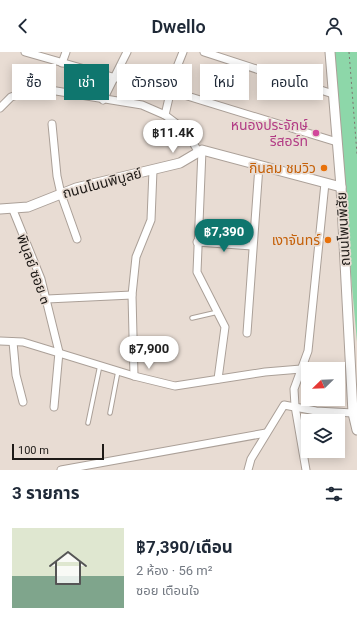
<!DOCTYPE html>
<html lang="th">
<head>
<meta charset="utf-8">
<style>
  body { margin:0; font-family:Roboto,"Noto Sans Thai",sans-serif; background:#f2f2f3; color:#1f2937; height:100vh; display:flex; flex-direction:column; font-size:15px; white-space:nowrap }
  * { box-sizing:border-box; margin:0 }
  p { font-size:13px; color:#747a83 }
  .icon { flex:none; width:22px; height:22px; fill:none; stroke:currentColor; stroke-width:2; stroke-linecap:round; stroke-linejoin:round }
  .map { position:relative; height:418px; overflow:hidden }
  .panel { display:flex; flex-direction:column; background:#fff; flex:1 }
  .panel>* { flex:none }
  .guide { position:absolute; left:12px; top:12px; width:333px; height:36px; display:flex; gap:8px }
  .needle { width:26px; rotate:247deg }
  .controls { position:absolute; left:301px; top:310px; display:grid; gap:8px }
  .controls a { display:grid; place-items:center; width:44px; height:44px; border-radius:0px; background:#fff; box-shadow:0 2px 10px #0003; font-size:20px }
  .scale { position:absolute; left:12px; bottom:10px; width:92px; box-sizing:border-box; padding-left:4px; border:2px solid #1e1a17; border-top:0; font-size:11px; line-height:14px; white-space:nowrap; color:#1e1a17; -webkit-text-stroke:3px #e8dcd3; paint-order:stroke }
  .price { position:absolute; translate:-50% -34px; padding:0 9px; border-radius:14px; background:#fff; color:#222; font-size:13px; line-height:26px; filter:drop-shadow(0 1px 2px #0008) }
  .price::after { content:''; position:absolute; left:50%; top:24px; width:12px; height:9px; margin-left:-6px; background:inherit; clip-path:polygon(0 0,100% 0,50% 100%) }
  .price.on { background:#0f766e; color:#fff }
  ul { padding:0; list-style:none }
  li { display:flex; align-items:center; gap:12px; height:100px; padding:0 12px }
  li+li { border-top:1px solid #e0e1e3 }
  li span { display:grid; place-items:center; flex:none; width:112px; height:80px; border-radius:0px; color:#555 }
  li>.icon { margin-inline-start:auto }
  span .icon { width:48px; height:48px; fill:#fffc; stroke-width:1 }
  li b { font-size:17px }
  h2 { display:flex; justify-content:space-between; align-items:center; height:48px; padding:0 12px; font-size:17px }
  .pill { padding:0 14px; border-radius:0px; background:#fff; box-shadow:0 2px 10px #0003; font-size:14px; line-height:36px }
  .pill.on { background:#0f766e; color:#fff }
  header { display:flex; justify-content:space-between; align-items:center; height:52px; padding:0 12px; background:#fff; font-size:18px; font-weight:600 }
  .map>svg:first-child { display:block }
  .green { fill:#8dd7a9 }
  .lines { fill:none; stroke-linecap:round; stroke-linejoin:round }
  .service-casing { stroke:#aba098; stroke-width:5.5 }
  .minor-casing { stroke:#aba098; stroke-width:9 }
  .tertiary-casing { stroke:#aba098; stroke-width:11 }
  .path { stroke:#7d756f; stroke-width:1; stroke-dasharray:2 3; stroke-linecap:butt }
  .service { stroke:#fff; stroke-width:3.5 }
  .minor { stroke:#fff; stroke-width:7 }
  .tertiary { stroke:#fff; stroke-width:9 }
  .hotel-dot { fill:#d1479c; stroke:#e8dcd3; stroke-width:1.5 }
  .food-dot { fill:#e8710a; stroke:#e8dcd3; stroke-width:1.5 }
  .labels { text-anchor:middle; stroke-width:3.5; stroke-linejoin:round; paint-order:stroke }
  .hotel-label { font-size:14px; fill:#b23c85; stroke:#e8dcd3; text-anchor:end }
  .food-label { font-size:14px; fill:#c56008; stroke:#e8dcd3; text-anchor:end }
  .street-label { font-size:14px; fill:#1e1a17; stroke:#e8dcd3 }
</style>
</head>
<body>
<header><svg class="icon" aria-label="back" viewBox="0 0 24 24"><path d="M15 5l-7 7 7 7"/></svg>Dwello<svg class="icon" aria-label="person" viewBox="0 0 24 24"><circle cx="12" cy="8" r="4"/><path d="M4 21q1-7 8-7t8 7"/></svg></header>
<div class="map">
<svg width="357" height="418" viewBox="0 0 357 418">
  <rect width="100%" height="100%" fill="#e8dcd3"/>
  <!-- green -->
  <path class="green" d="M331 0H357V290Z"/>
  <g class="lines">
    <!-- service casing -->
    <g class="service-casing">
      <g id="service">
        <path d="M192 266 218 260"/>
        <path d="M110 361 118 319"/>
        <path d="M88 371 100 313"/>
      </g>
    </g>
    <!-- minor casing -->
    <g class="minor-casing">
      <g id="minor">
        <path d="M25 0 116 26"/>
        <path d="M204 0 333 42"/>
        <path d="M62 11 66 0"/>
        <path d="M171 39 337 90"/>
        <path d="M103 48 127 0"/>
        <path d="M0 56 11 45 28 39 50 38 142 53 165 63 185 78 198 99"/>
        <path d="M165 63 175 20 183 0"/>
        <path d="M52 72 57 124 61 142 77 187"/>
        <path d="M202 98 197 220 225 275 218 327"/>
        <path d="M13 158 41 227 59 300 54 355"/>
        <path d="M197 190 252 194"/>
        <path d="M47 247 132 243"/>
        <path d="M247 281 259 114"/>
        <path d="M0 289 23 290 134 324 175 334 265 320 301 317"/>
        <path d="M13 290 16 323 23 350"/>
        <path d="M134 324 132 243 136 205 151 168 153 118"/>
        <path d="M61 418 266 381"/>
        <path d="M248 418 251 407 284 353 316 359 353 361"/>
        <path d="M306 418 295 354 294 337 308 299 325 131"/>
      </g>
    </g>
    <!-- tertiary casing -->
    <g class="tertiary-casing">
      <g id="tertiary">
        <path d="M330 0 341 135 353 361 357 378"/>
        <path d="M0 157 28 155 76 136 180 111 202 98 341 135"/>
      </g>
    </g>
    <!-- path -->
    <path class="path" d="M349 0 357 102"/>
    <!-- service -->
    <use href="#service" class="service"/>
    <!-- minor -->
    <use href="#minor" class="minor"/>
    <!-- tertiary -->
    <use href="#tertiary" class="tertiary"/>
  </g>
  <!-- markers -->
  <circle class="hotel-dot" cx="316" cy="81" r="4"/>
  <g class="food-dot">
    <circle cx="324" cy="116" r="4"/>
    <circle cx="328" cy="188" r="4"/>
  </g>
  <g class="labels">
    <!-- hotel labels -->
    <g class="hotel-label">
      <text x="308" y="78">หนองประจักษ์<tspan x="308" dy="16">รีสอร์ท</tspan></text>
    </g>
    <!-- food labels -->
    <g class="food-label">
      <text x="316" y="121">กินลม ชมวิว</text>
      <text x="320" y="193">เงาจันทร์</text>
    </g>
    <!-- street labels -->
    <g class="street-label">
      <text transform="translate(102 131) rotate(-15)" y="5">ถนนโนนพิบูลย์</text>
      <text transform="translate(343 177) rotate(-93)" y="5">ถนนโพนพิสัย</text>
      <text transform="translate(34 217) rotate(70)" y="5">พิบุลย์ ซอย ๓</text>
    </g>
  </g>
</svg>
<div class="controls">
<a><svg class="needle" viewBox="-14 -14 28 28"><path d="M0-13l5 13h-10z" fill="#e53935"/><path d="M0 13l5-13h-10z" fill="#747a83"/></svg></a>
<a><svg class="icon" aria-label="layers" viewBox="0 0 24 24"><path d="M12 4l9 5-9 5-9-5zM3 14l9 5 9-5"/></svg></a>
</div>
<div class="scale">100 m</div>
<b class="price" style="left:173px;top:102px">฿11.4K</b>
<b class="price on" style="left:224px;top:201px">฿7,390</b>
<b class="price" style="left:149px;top:318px">฿7,900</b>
<div class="guide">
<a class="pill">ซื้อ</a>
<a class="pill on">เช่า</a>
<a class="pill">ตัวกรอง</a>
<a class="pill">ใหม่</a>
<a class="pill">คอนโด</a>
</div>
</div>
<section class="panel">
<h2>3 รายการ<svg class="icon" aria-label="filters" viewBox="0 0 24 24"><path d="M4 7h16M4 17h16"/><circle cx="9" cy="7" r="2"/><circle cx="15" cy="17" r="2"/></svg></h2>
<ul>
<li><span style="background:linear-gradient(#dfe7d0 60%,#7fa58c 0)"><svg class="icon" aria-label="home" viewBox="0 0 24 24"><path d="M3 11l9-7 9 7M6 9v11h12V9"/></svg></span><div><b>฿7,390/เดือน</b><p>2 ห้อง · 56 m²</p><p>ซอย เตือนใจ</p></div></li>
</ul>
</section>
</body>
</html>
